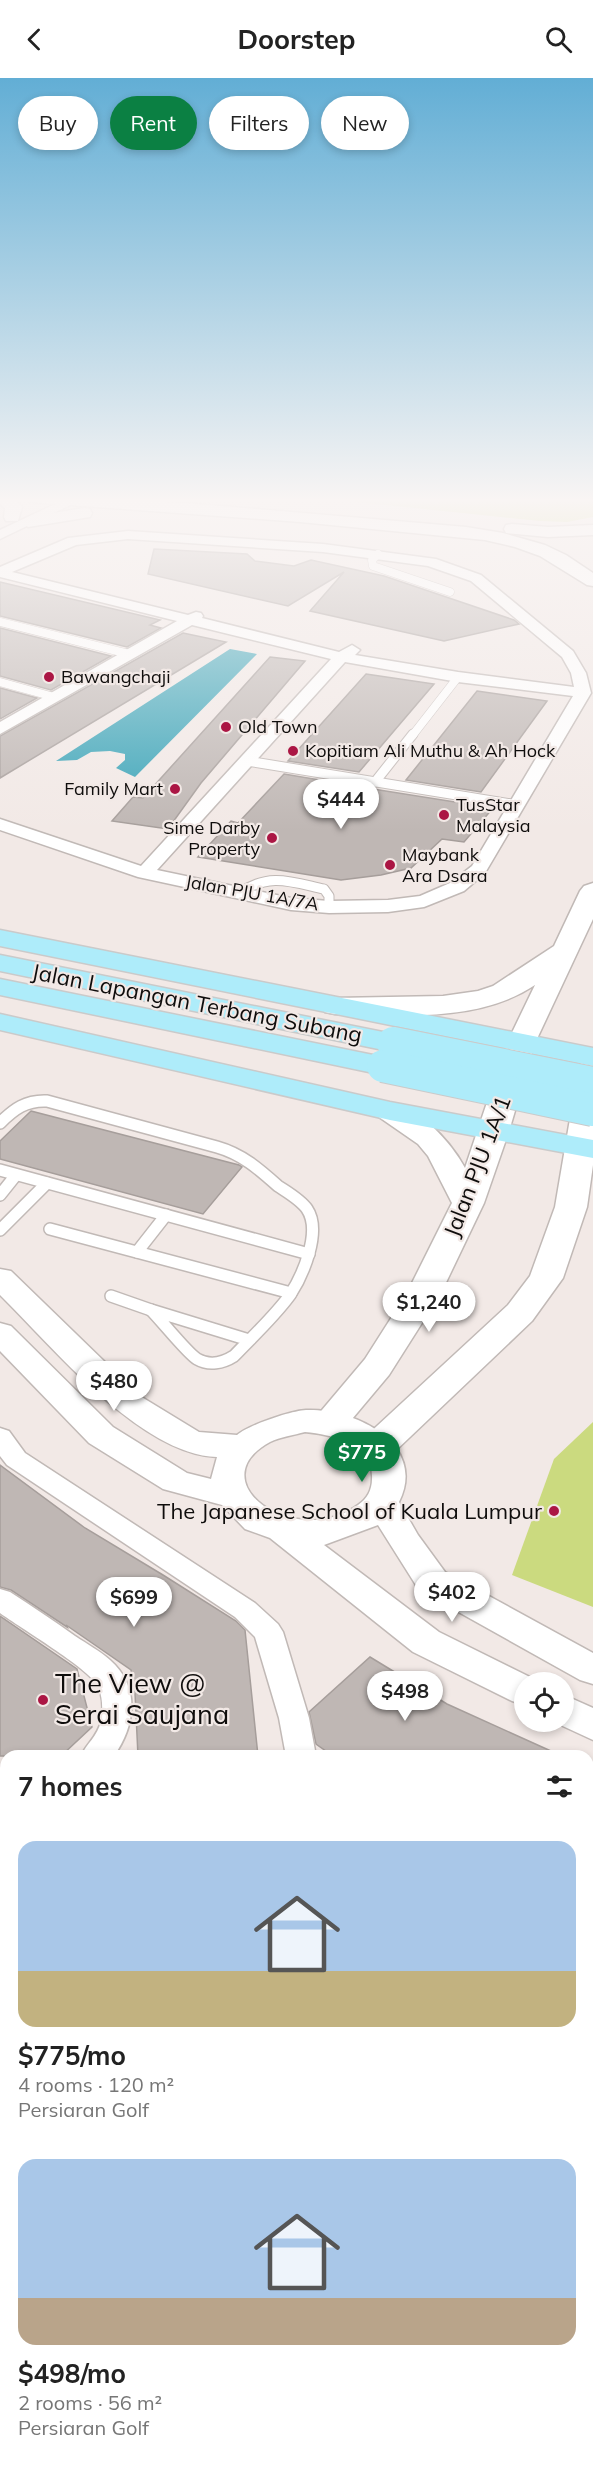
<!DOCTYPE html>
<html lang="en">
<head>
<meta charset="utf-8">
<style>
  body { margin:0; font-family:Mulish,sans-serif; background:#f6f6f6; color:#222; height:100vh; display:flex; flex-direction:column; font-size:22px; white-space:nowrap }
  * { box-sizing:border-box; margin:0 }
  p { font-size:20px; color:#767676 }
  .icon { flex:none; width:33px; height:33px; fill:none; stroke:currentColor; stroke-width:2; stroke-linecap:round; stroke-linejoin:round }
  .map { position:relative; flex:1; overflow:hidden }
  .side { position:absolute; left:0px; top:1672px; width:594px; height:722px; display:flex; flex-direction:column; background:#fff; border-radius:18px 18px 0 0; box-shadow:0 3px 9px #0003 }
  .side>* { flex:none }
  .guide { position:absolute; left:18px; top:18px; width:558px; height:54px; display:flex; gap:12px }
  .tools { position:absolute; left:514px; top:1594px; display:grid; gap:12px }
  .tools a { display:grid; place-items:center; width:60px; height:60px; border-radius:50%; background:#fff; box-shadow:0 3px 9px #0003; font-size:30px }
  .price { position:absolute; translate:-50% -51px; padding:0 14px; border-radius:21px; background:#fff; color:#222; font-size:20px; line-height:39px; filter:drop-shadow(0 2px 3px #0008) }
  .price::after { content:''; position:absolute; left:50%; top:36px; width:18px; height:14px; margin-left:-9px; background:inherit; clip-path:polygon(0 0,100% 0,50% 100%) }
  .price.on { background:#0b8043; color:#fff }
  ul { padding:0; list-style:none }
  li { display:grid; align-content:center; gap:12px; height:318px; padding:0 18px }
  li span { display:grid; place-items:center; height:186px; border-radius:18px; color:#555 }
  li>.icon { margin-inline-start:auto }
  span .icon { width:108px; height:108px; fill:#fffc; stroke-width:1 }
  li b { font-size:26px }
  h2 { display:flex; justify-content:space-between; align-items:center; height:72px; padding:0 18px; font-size:26px }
  .pill { padding:0 21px; border-radius:27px; background:#fff; box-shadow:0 3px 9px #0003; font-size:21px; line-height:54px }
  .pill.on { background:#0b8043; color:#fff }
  header { display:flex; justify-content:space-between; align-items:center; height:78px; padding:0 18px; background:#fff; font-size:27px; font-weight:700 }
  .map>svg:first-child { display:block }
  .green { fill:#cbda7f }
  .water { fill:#3aa4b8 }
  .building { fill:#bfb7b4; stroke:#a69e9b; stroke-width:1.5 }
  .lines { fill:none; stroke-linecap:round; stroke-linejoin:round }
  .service-far2-casing { stroke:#c1b9b6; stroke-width:9 }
  .service-far1-casing { stroke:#c1b9b6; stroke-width:11 }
  .service-casing { stroke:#c1b9b6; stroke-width:14 }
  .minor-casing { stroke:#c1b9b6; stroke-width:3 }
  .tertiary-casing { stroke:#c1b9b6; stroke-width:3 }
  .secondary-casing { stroke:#c1b9b6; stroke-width:3 }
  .primary-casing { stroke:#cacaca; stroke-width:3 }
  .service-far2 { stroke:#fff; stroke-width:8 }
  .service-far1 { stroke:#fff; stroke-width:9 }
  .service { stroke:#fff; stroke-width:11 }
  .minor { fill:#fff; fill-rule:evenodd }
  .tertiary { fill:#fff; fill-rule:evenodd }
  .secondary { fill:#fff; fill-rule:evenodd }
  .primary { fill:#aeecfa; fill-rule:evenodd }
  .primary-bridge-casing { stroke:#cacaca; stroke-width:34; stroke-linecap:butt }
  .primary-bridge { stroke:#aeecfa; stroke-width:32 }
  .poi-dot { fill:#ab1644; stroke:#f2e9e6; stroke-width:2 }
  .labels { text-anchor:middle; stroke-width:4.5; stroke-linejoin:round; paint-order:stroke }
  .far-poi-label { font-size:18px; fill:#0f0d0c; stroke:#f2e9e6; text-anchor:start }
  .far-street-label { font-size:18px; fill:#0f0d0c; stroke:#f2e9e6 }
  .street-label { font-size:22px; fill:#0f0d0c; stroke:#f2e9e6 }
  .poi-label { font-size:22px; fill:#0f0d0c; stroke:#f2e9e6; text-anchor:end }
  .near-poi-label { font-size:27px; fill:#0f0d0c; stroke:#f2e9e6; text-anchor:start }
</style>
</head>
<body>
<header><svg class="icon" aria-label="back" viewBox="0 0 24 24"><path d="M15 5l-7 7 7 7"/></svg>Doorstep<svg class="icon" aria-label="search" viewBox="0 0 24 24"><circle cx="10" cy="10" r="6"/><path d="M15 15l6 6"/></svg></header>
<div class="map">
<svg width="593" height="2393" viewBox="0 0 593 2393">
  <rect width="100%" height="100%" fill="#f2e9e6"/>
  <!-- green -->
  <g class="green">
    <path d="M308 419H593V439L567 444 540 443Z"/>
    <path d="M593 1344V1529L512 1497 554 1381Z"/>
  </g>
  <!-- water -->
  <path class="water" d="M230 571 257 576 135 699 116 690 125 682V676L110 673 91 674 77 682 56 683Z"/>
  <!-- building -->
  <g class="building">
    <path d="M154 471 247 476 255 483 294 488 311 482 384 498 514 542 519 546 444 563 310 533 344 494 288 528 148 496Z"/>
    <path d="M0 504 160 542 150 547 161 550 127 569 0 538Z"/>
    <path d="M0 550 111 578 51 612 0 598Z"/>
    <path d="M183 555 226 564 0 700V658Z"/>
    <path d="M270 579 305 583 201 705 168 751 112 743 133 719 143 720Z"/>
    <path d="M366 596 434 606 359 694 288 683Z"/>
    <path d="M0 610 37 620 0 641Z"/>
    <path d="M477 613 547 623 481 714 406 702Z"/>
    <path d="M284 696 373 711 493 730 464 764 442 761 411 790 381 797 341 802 198 779 231 743 238 745Z"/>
    <path d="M31 1033 239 1087 242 1089 203 1136 0 1081V1063Z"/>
    <path d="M0 1387 85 1450 163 1497 236 1543 245 1552 258 1678H138L135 1615 131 1592 66 1547 67 1549 11 1512 0 1509Z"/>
    <path d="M0 1538 77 1591 92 1649 61 1678H0Z"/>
    <path d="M370 1579 447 1626 562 1678H333L316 1666 309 1634Z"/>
  </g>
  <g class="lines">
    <!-- service-far2 casing -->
    <g class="service-far2-casing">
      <g id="service-far2">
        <path d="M378 476 372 482 373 488 450 514"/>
        <path d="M0 544 129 576"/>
        <path d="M0 604 54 619"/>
        <path d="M412 658 458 599"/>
      </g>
    </g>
    <!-- service-far1 casing -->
    <g class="service-far1-casing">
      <g id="service-far1">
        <path d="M247 683 518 727"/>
        <path d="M375 704 413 656"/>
        <path d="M240 815C269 794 292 804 324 811L329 818V829"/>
      </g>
    </g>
    <!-- service casing -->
    <g class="service-casing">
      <g id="service">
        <path d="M0 1045C14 1031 26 1022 47 1023L217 1069C242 1076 259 1091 278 1108 287 1114 301 1122 307 1131 322 1153 303 1197 290 1217 274 1239 253 1258 234 1278 223 1285 209 1288 197 1281 188 1276 161 1242 151 1232L249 1262"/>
        <path d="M0 1092 309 1176"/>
        <path d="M0 1117 16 1097"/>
        <path d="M50 1151 291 1215"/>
        <path d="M0 1152 47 1105"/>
        <path d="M137 1174 166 1137"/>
        <path d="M111 1218 151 1232"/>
      </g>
    </g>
    <!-- minor casing -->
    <g class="minor-casing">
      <g id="minor">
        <path d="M70 419H87L0 461V452Z"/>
        <path d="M128 453 323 466 436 481 481 497 573 573 586 595 591 615 485 795 464 813 424 829 388 834 329 835 291 832 138 799 0 752V741L141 788 331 581 192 547 0 656V644L177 543 0 499V489L68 460ZM128 461 323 474 428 488 471 503 562 579 571 595 574 609 458 594 355 577 360 572 352 567 339 574 202 540 203 538 201 535 196 534 188 537 12 494 76 467ZM345 584 458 604 573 618 472 788 450 805 420 818 388 822 329 823 291 820 157 792Z"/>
        <path d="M0 1350 9 1353 25 1375 255 1525 278 1546 283 1554 309 1640 316 1678H286L279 1640 255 1559 235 1539 7 1387 0 1378Z"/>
        <path d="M0 1511 10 1514C32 1528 54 1543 75 1558 87 1566 100 1573 110 1582 141 1609 135 1648 114 1678H81C86 1666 98 1658 101 1643 103 1632 103 1617 97 1607 88 1590 19 1549 0 1535Z"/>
        <path d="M6 1751V1781L0 1783V1753Z"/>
        <path d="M588 1823 593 1824V1852L588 1851Z"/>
        <path d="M588 2024 593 2025V2057L588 2056Z"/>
      </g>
    </g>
    <!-- tertiary casing -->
    <g class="tertiary-casing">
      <g id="tertiary">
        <path d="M0 419C10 419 16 420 22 429L18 443H6L4 439 5 430 0 426Z"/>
        <path d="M21 419H91L210 427 466 449 503 455 545 467 566 477 593 495V508L587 507 540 478 515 469 485 462 300 444 29 424Z"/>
        <path d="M84 430 90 431 92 435 90 439 28 449 20 444 28 439Z"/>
        <path d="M512 446 548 449 593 447V457L548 459 506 455 504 451 506 447Z"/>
        <path d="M0 1191 11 1193 140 1318 199 1354 237 1357C249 1347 290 1333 306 1332 355 1330 428 1366 399 1424L418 1457 445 1494 593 1575V1606L580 1602 419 1512 378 1447 324 1467 439 1554 538 1603 539 1605H525V1627L512 1623 413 1574 270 1460 245 1451 222 1427 163 1411 89 1365 0 1273V1245L11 1248 113 1349 187 1395 211 1401 217 1379C141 1377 52 1268 0 1217ZM305 1354C333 1357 374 1365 372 1401 372 1412 367 1421 358 1427 294 1473 198 1403 270 1364 280 1359 294 1357 305 1354Z"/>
        <path d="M564 1617 593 1630V1662L554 1644H564Z"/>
      </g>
    </g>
    <!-- secondary casing -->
    <g class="secondary-casing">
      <g id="secondary">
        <path d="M593 805V841L535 965 509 1053 484 1125 441 1215 389 1297 342 1353 329 1357 316 1353 311 1345 365 1281 407 1215 452 1125 428 1078 418 1066 379 1039 375 1033 379 1027C412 1019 451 1064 465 1090L507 965 535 907C478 945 401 937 335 936L325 934 321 928 325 922 335 920 443 918 478 913 493 908 554 868 580 813 584 808Z"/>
        <path d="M593 979V1087L587 1129 563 1200 532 1243 390 1378 377 1381 364 1378 359 1369 364 1360 508 1227 530 1198 555 1129 579 988 583 982Z"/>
      </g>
    </g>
    <!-- primary casing -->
    <g class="primary-casing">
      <g id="primary">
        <path d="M0 852 593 970V988L0 868Z"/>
        <path d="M0 877 393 956 403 959 407 965 403 971 393 974 0 893Z"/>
        <path d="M0 901 383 979 393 982 397 988 393 994 383 997 0 917Z"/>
        <path d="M0 936 390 1024 593 1062V1080L390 1042 0 952Z"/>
      </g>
    </g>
    <!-- service-far2 -->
    <use href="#service-far2" class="service-far2"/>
    <!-- service-far1 -->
    <use href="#service-far1" class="service-far1"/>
    <!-- service -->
    <use href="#service" class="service"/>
    <!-- minor -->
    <use href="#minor" class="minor"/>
    <!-- tertiary -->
    <use href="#tertiary" class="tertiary"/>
    <!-- secondary -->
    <use href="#secondary" class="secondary"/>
    <!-- primary -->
    <use href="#primary" class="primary"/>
    <!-- primary-bridge casing -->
    <g class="primary-bridge-casing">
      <g id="primary-bridge">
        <path d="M393 965 593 1005"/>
        <path d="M383 988 593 1032"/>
      </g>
    </g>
    <!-- primary-bridge -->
    <use href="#primary-bridge" class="primary-bridge"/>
  </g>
  <!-- sky -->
  <linearGradient id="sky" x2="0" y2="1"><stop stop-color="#62aed5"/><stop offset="0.56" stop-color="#f9f5f4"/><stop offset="1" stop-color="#f9f5f4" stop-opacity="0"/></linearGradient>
  <rect width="593" height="754" fill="url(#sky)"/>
  <!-- markers -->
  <g class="poi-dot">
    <circle cx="49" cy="599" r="6"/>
    <circle cx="226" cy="649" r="6"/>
    <circle cx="293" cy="673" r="6"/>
    <circle cx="175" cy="711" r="6"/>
    <circle cx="444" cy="737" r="6"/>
    <circle cx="272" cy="760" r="6"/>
    <circle cx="390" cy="787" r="6"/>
    <circle cx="554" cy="1433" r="6"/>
    <circle cx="43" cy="1622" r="6"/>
  </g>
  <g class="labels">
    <!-- far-poi labels -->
    <g class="far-poi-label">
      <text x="61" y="605">Bawangchaji</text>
      <text x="238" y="655">Old Town</text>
      <text x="305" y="679">Kopitiam Ali Muthu &amp; Ah Hock</text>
      <text x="163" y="717" text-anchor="end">Family Mart</text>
      <text x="456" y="733">TusStar<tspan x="456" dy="21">Malaysia</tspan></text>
      <text x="260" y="756" text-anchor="end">Sime Darby<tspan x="260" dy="21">Property</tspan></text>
      <text x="402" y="783">Maybank<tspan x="402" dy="21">Ara Dsara</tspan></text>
    </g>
    <!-- far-street labels -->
    <g class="far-street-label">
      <text transform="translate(252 815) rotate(10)" y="6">Jalan PJU 1A/7A</text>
    </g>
    <!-- street labels -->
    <g class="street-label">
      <text transform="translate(197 925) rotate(11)" y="8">Jalan Lapangan Terbang Subang</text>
      <text transform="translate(477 1088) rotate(-69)" y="8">Jalan PJU 1A/1</text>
    </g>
    <!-- poi labels -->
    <g class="poi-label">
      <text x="542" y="1441">The Japanese School of Kuala Lumpur</text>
    </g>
    <!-- near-poi labels -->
    <g class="near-poi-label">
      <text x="55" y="1615">The View @<tspan x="55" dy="31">Serai Saujana</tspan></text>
    </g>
  </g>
</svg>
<div class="tools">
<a><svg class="icon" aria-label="locate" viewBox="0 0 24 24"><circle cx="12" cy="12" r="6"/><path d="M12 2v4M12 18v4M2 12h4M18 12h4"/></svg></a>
</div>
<b class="price" style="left:341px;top:752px">$444</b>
<b class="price" style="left:429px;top:1255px">$1,240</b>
<b class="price" style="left:114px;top:1334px">$480</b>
<b class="price on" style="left:362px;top:1405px">$775</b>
<b class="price" style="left:452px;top:1545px">$402</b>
<b class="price" style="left:134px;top:1550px">$699</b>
<b class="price" style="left:405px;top:1644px">$498</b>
<div class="guide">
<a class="pill">Buy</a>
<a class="pill on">Rent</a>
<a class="pill">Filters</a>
<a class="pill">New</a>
</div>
<section class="side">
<h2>7 homes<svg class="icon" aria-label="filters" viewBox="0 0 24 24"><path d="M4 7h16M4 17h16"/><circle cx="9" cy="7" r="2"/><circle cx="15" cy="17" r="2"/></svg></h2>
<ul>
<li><span style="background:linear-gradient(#a9c7e8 70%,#c2b280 0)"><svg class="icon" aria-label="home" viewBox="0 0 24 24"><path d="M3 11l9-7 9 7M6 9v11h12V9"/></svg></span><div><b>$775/mo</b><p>4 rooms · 120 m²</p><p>Persiaran Golf</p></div></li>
<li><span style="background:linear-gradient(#a9c7e8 75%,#b9a48a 0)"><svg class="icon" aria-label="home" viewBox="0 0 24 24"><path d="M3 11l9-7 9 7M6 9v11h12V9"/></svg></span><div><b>$498/mo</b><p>2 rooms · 56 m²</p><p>Persiaran Golf</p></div></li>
</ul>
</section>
</div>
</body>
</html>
